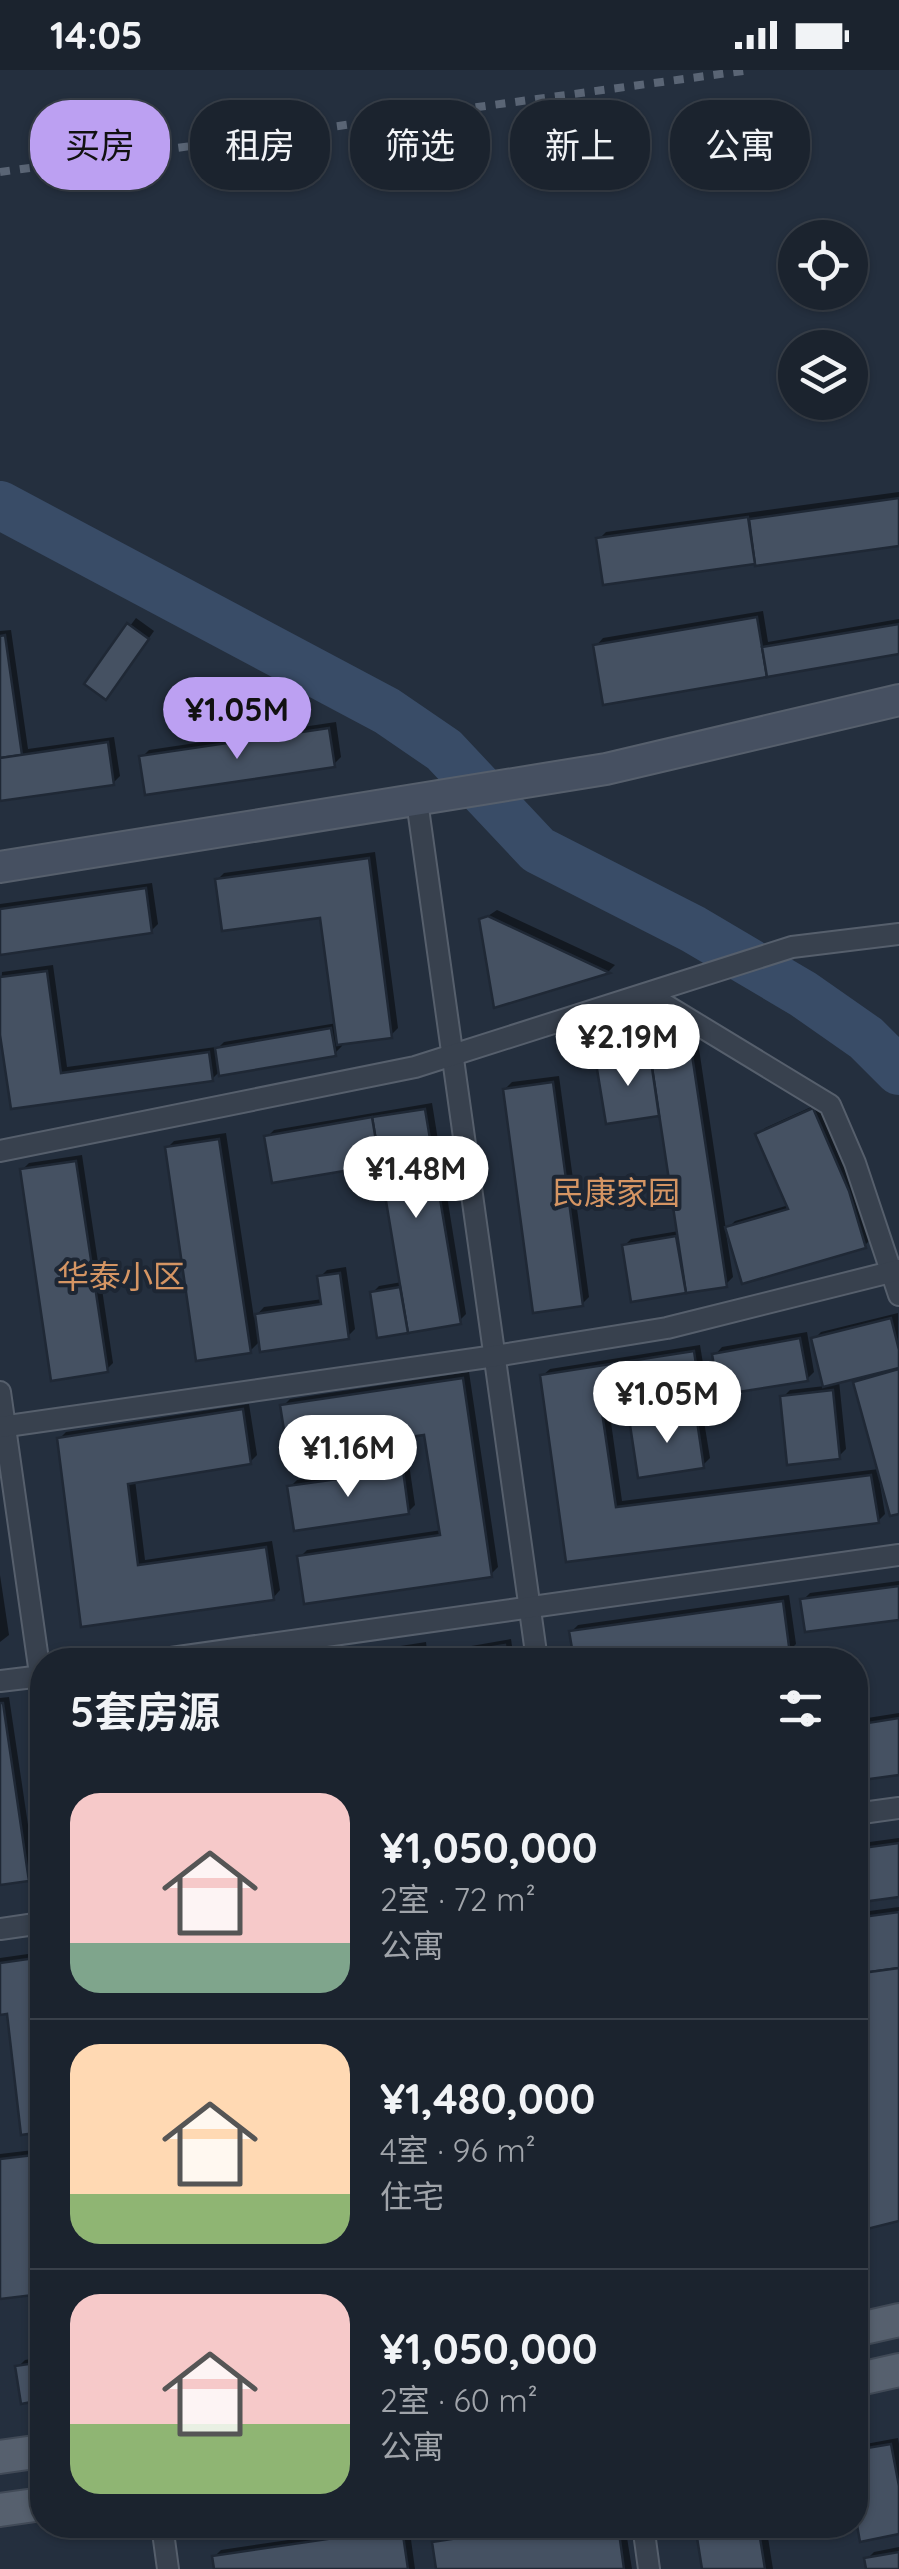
<!DOCTYPE html>
<html lang="zh">
<head>
<meta charset="utf-8">
<style>
  body { margin:0; font-family:Quicksand,"Noto Sans SC",sans-serif; background:#242b36; color:#f1f3f6; height:100vh; display:flex; flex-direction:column; font-size:38px; white-space:nowrap }
  * { box-sizing:border-box; margin:0 }
  p { font-size:32px; color:#a0a4aa }
  .icon { flex:none; width:55px; height:55px; fill:none; stroke:currentColor; stroke-width:2; stroke-linecap:round; stroke-linejoin:round }
  .map { position:relative; flex:1; overflow:hidden }
  .panel { position:absolute; left:30px; top:1578px; width:838px; height:890px; display:flex; flex-direction:column; background:#1b232e; border-radius:40px; box-shadow:0 2px 8px #0004,0 0 0 2px #39404a }
  .panel>* { flex:none }
  .top-card { position:absolute; left:30px; top:30px; width:840px; height:90px; display:flex; gap:20px }
  .controls { position:absolute; left:778px; top:150px; display:grid; gap:20px }
  .controls a { display:grid; place-items:center; width:90px; height:90px; border-radius:50%; background:#1b232e; box-shadow:0 2px 8px #0004,0 0 0 2px #39404a; font-size:50px }
  .price { position:absolute; translate:-50% -85px; padding:0 22px; border-radius:35px; background:#fff; color:#222; font-size:32px; line-height:65px; filter:drop-shadow(0 2px 5px #0008) }
  .price::after { content:''; position:absolute; left:50%; top:60px; width:30px; height:22px; margin-left:-15px; background:inherit; clip-path:polygon(0 0,100% 0,50% 100%) }
  .price.on { background:#bca0f2; color:#111 }
  ul { padding:0; list-style:none }
  li { display:flex; align-items:center; gap:30px; height:250px; padding:0 40px }
  li+li { border-top:2px solid #39404a }
  li span { display:grid; place-items:center; flex:none; width:280px; height:200px; border-radius:30px; color:#555 }
  li>.icon { margin-inline-start:auto }
  span .icon { width:120px; height:120px; fill:#fffc; stroke-width:1 }
  li b { font-size:42px }
  h2 { display:flex; justify-content:space-between; align-items:center; height:120px; padding:0 40px; font-size:42px }
  .chip { padding:0 35px; border-radius:40px; background:#1b232e; box-shadow:0 2px 8px #0004,0 0 0 2px #39404a; font-size:35px; line-height:90px }
  .chip.on { background:#bca0f2; color:#111 }
  .status { display:flex; justify-content:space-between; align-items:center; height:70px; padding:0 50px; background:#1b232e; direction:ltr }
  .status svg { height:28px; fill:currentColor }
  .map>svg:first-child { display:block }
  .shadow { fill:#0007 }
  .lines { fill:none; stroke-linecap:round; stroke-linejoin:round }
  .river { stroke:#394c67; stroke-width:48 }
  .building { fill:#455162; stroke:#1f2835; stroke-width:2.5 }
  .street-casing { stroke:#565f6c; stroke-width:24 }
  .secondary-casing { stroke:#565f6c; stroke-width:34 }
  .primary-casing { stroke:#414a57; stroke-width:36 }
  .street { stroke:#38414e; stroke-width:20 }
  .secondary { stroke:#465061; stroke-width:30 }
  .primary { stroke:#56606e; stroke-width:32 }
  .rail { stroke:#5a6575; stroke-width:8; stroke-dasharray:10 10; stroke-linecap:butt }
  .labels { text-anchor:middle; stroke-width:8; stroke-linejoin:round; paint-order:stroke }
  .neighbourhood-label { font-size:32px; fill:#d59563; stroke:#1d2633 }
</style>
</head>
<body>
<div class="status"><b>14:05</b><svg viewBox="0 0 49 12"><path d="M0 12V9h3v3zM5 12V6h3v6zM10 12V3h3v9zM15 12V0h3v12zM26 1h20v11H26zM47 4h2v5h-2z"/></svg></div>
<div class="map">
<svg width="899" height="2499" viewBox="0 0 899 2499">
  <rect width="100%" height="100%" fill="#242f3e"/>
  <!-- shadow -->
  <g class="shadow">
    <path d="M899 422V473L605 513 599 469 606 462Z"/>
    <path d="M763 541 768 572 899 549V582L596 576 603 568Z"/>
    <path d="M136 548 154 561 113 619 87 613Z"/>
    <path d="M11 560 28 679 114 667 120 706 113 713 0 729V561Z"/>
    <path d="M336 652 341 687 334 694 142 687 149 680Z"/>
    <path d="M375 782 398 958 391 965 341 972 342 976 335 983 221 1000 212 1009 13 1036 0 947 2 902 53 895 67 997 216 977V980L224 972 337 953 323 845 217 810 224 803Z"/>
    <path d="M152 813 158 854 151 861 0 882V834Z"/>
    <path d="M497 840 615 895 609 901 496 935 482 850Z"/>
    <path d="M698 972 726 1160 735 1151 789 1135 758 1065 765 1058 820 1033 856 1113 872 1168 865 1175 726 1163 733 1207 726 1214 633 1229 624 1176 631 1169 679 1161 661 1043 608 1052 599 994 606 987Z"/>
    <path d="M559 1006 589 1227 582 1234 505 1019 512 1012Z"/>
    <path d="M432 1033 466 1244 459 1251 379 1265 372 1223 379 1216 402 1212 382 1092 274 1110 267 1067 274 1060Z"/>
    <path d="M226 1063 254 1248 264 1237 323 1229 320 1207 327 1200 346 1197 355 1259 348 1266 261 1270 250 1281 167 1078 174 1071Z"/>
    <path d="M82 1085 113 1293 106 1300 22 1100 29 1093Z"/>
    <path d="M898 1243 899 1441 883 1413 880 1414 885 1444 878 1451 568 1489 542 1306 550 1299 700 1275 707 1318 700 1325 609 1338 622 1431 879 1399 856 1313 865 1304 839 1311 846 1379 839 1386 783 1327 790 1320 825 1316 814 1269 821 1262Z"/>
    <path d="M807 1262 814 1302 807 1309 715 1285 722 1277Z"/>
    <path d="M469 1302 498 1497 491 1504 300 1487 307 1480 442 1460 426 1362 283 1336 290 1329Z"/>
    <path d="M249 1334 257 1385 250 1392 135 1410 145 1490 272 1471 280 1520 273 1528 83 1554 59 1369 66 1362Z"/>
    <path d="M702 1339 710 1388 703 1395 633 1356 640 1348Z"/>
    <path d="M409 1394 415 1435 408 1442 290 1417 297 1410Z"/>
    <path d="M0 1505 9 1565 0 1572Z"/>
    <path d="M899 1511V1548L803 1530 810 1523Z"/>
    <path d="M789 1525 796 1574 789 1581 722 1590H576L571 1562 578 1555Z"/>
    <path d="M511 1569 514 1590H453L452 1585 460 1578Z"/>
    <path d="M426 1572 428 1590H322L324 1588Z"/>
    <path d="M9 1627 35 1802 28 1809 0 1813V1628Z"/>
    <path d="M899 1643V1702L855 1709V1650Z"/>
    <path d="M899 1768V1825L855 1831V1774Z"/>
    <path d="M899 1837V2149L855 2160V1843Z"/>
    <path d="M42 1882V2060L23 2062 9 1941 0 1942V1888Z"/>
    <path d="M42 2079V2221L0 2227V2084Z"/>
    <path d="M42 2287V2328L23 2331 18 2297 25 2290Z"/>
    <path d="M898 2368 899 2374V2462L855 2436V2376Z"/>
    <path d="M389 2455H409L415 2499H216L214 2487 221 2480Z"/>
    <path d="M512 2455H625L632 2499H439L435 2473 442 2466Z"/>
    <path d="M698 2455H766L773 2499H705Z"/>
    <path d="M899 2477V2499L867 2489 874 2482Z"/>
  </g>
  <g class="lines">
    <!-- river -->
    <path class="river" d="M0 435 387 641 444 680 538 780 693 859 803 924 866 968 899 1001"/>
  </g>
  <!-- building -->
  <g class="building">
    <path d="M899 428V476L755 496 749 449Z"/>
    <path d="M748 447 755 494 603 515 596 468Z"/>
    <path d="M757 547 767 607 603 635 593 575Z"/>
    <path d="M127 553 149 569 106 630 84 614Z"/>
    <path d="M899 554V584L767 607 762 577Z"/>
    <path d="M5 565 22 685 0 688V566Z"/>
    <path d="M329 658 335 697 145 725 139 686Z"/>
    <path d="M108 672 114 715 0 731V688Z"/>
    <path d="M369 788 392 968 337 975 320 848 222 861 215 809Z"/>
    <path d="M146 818 152 863 0 885V839Z"/>
    <path d="M488 846 610 903 494 938 479 849Z"/>
    <path d="M47 901 61 1003 209 982 213 1011 11 1039 0 965V907Z"/>
    <path d="M331 958 336 986 219 1006 215 978Z"/>
    <path d="M691 978 727 1217 686 1223 650 984Z"/>
    <path d="M650 984 659 1046 606 1054 596 993Z"/>
    <path d="M553 1012 583 1236 533 1243 503 1019Z"/>
    <path d="M813 1038 849 1121 866 1178 742 1214 725 1157 788 1139 755 1064Z"/>
    <path d="M425 1039 461 1254 408 1263 372 1047Z"/>
    <path d="M372 1047 380 1095 272 1113 264 1066Z"/>
    <path d="M219 1069 251 1283 196 1291 165 1077Z"/>
    <path d="M76 1091 108 1302 51 1311 20 1099Z"/>
    <path d="M676 1166 686 1223 631 1232 622 1175Z"/>
    <path d="M340 1203 349 1269 260 1282 255 1244 321 1234 317 1206Z"/>
    <path d="M400 1217 408 1263 377 1268 370 1222Z"/>
    <path d="M891 1248 899 1280V1298L823 1317 811 1268Z"/>
    <path d="M800 1268 808 1311 719 1325 712 1284Z"/>
    <path d="M694 1281 701 1327 602 1342 616 1437 871 1405 879 1453 566 1492 540 1305Z"/>
    <path d="M899 1299V1444L890 1446 853 1312Z"/>
    <path d="M463 1308 492 1507 304 1534 297 1486 440 1465 424 1365 288 1385 280 1335Z"/>
    <path d="M833 1320 840 1389 787 1395 780 1326Z"/>
    <path d="M243 1339 251 1394 128 1414 138 1495 266 1477 274 1530 81 1557 57 1368Z"/>
    <path d="M696 1344 704 1398 638 1408 630 1355Z"/>
    <path d="M403 1400 409 1444 294 1461 287 1416Z"/>
    <path d="M899 1516V1550L805 1562 800 1529Z"/>
    <path d="M783 1531 790 1584 741 1590H574L569 1561Z"/>
    <path d="M505 1575 507 1590H451L450 1584Z"/>
    <path d="M419 1578 421 1590H341Z"/>
    <path d="M0 1633H3L29 1811 0 1815Z"/>
    <path d="M899 1648V1705L855 1711V1655Z"/>
    <path d="M899 1773V1827L855 1833V1779Z"/>
    <path d="M899 1842V1898L855 1904V1848Z"/>
    <path d="M42 1887V2062L21 2065 7 1944 0 1945V1893Z"/>
    <path d="M899 1898V2151L855 2162V1904Z"/>
    <path d="M42 2084V2224L0 2229V2089Z"/>
    <path d="M42 2292V2330L21 2334 15 2296Z"/>
    <path d="M891 2374 899 2416V2464L860 2472 855 2444V2380Z"/>
    <path d="M543 2455H618L624 2499H436L432 2472Z"/>
    <path d="M695 2455H758L765 2499H702Z"/>
    <path d="M402 2458 408 2499H214L212 2486Z"/>
    <path d="M899 2482V2499H866L864 2488Z"/>
  </g>
  <g class="lines">
    <!-- street casing -->
    <g class="street-casing">
      <g id="street">
        <path d="M417 731 537 1590"/>
        <path d="M649 925 830 1035 855 1093 899 1225"/>
        <path d="M0 1081 415 997 792 877 899 864"/>
        <path d="M0 1322 42 1618"/>
        <path d="M0 1357 495 1286 667 1258 899 1200"/>
        <path d="M157 1590 899 1485"/>
        <path d="M0 1611 42 1606"/>
        <path d="M855 1744 899 1738"/>
        <path d="M0 1859 42 1853"/>
        <path d="M162 2455 168 2499"/>
        <path d="M643 2455 649 2499"/>
      </g>
    </g>
    <!-- secondary casing -->
    <g class="secondary-casing">
      <path id="secondary" d="M0 797 606 699 899 630"/>
    </g>
    <!-- primary casing -->
    <g class="primary-casing">
      <g id="primary">
        <path d="M855 2260 899 2250"/>
        <path d="M855 2310 899 2300"/>
        <path d="M0 2387 42 2381"/>
        <path d="M0 2440 42 2434"/>
      </g>
    </g>
    <!-- street -->
    <use href="#street" class="street"/>
    <!-- secondary -->
    <use href="#secondary" class="secondary"/>
    <!-- primary -->
    <use href="#primary" class="primary"/>
    <!-- rail -->
    <path class="rail" d="M0 102 750 0"/>
  </g>
  <g class="labels">
    <!-- neighbourhood labels -->
    <g class="neighbourhood-label">
      <text x="616" y="1134">民康家园</text>
      <text x="121" y="1218">华泰小区</text>
    </g>
  </g>
</svg>
<div class="controls">
<a><svg class="icon" aria-label="locate" viewBox="0 0 24 24"><circle cx="12" cy="12" r="6"/><path d="M12 2v4M12 18v4M2 12h4M18 12h4"/></svg></a>
<a><svg class="icon" aria-label="layers" viewBox="0 0 24 24"><path d="M12 4l9 5-9 5-9-5zM3 14l9 5 9-5"/></svg></a>
</div>
<b class="price on" style="left:237px;top:692px">¥1.05M</b>
<b class="price" style="left:628px;top:1019px">¥2.19M</b>
<b class="price" style="left:416px;top:1151px">¥1.48M</b>
<b class="price" style="left:667px;top:1376px">¥1.05M</b>
<b class="price" style="left:348px;top:1430px">¥1.16M</b>
<div class="top-card">
<a class="chip on">买房</a>
<a class="chip">租房</a>
<a class="chip">筛选</a>
<a class="chip">新上</a>
<a class="chip">公寓</a>
</div>
<section class="panel">
<h2>5套房源<svg class="icon" aria-label="filters" viewBox="0 0 24 24"><path d="M4 7h16M4 17h16"/><circle cx="9" cy="7" r="2"/><circle cx="15" cy="17" r="2"/></svg></h2>
<ul>
<li><span style="background:linear-gradient(#f6c9c9 75%,#7fa58c 0)"><svg class="icon" aria-label="home" viewBox="0 0 24 24"><path d="M3 11l9-7 9 7M6 9v11h12V9"/></svg></span><div><b>¥1,050,000</b><p>2室 · 72 m²</p><p>公寓</p></div></li>
<li><span style="background:linear-gradient(#ffd9b3 75%,#8fb573 0)"><svg class="icon" aria-label="home" viewBox="0 0 24 24"><path d="M3 11l9-7 9 7M6 9v11h12V9"/></svg></span><div><b>¥1,480,000</b><p>4室 · 96 m²</p><p>住宅</p></div></li>
<li><span style="background:linear-gradient(#f6c9c9 65%,#8fb573 0)"><svg class="icon" aria-label="home" viewBox="0 0 24 24"><path d="M3 11l9-7 9 7M6 9v11h12V9"/></svg></span><div><b>¥1,050,000</b><p>2室 · 60 m²</p><p>公寓</p></div></li>
</ul>
</section>
</div>
</body>
</html>
